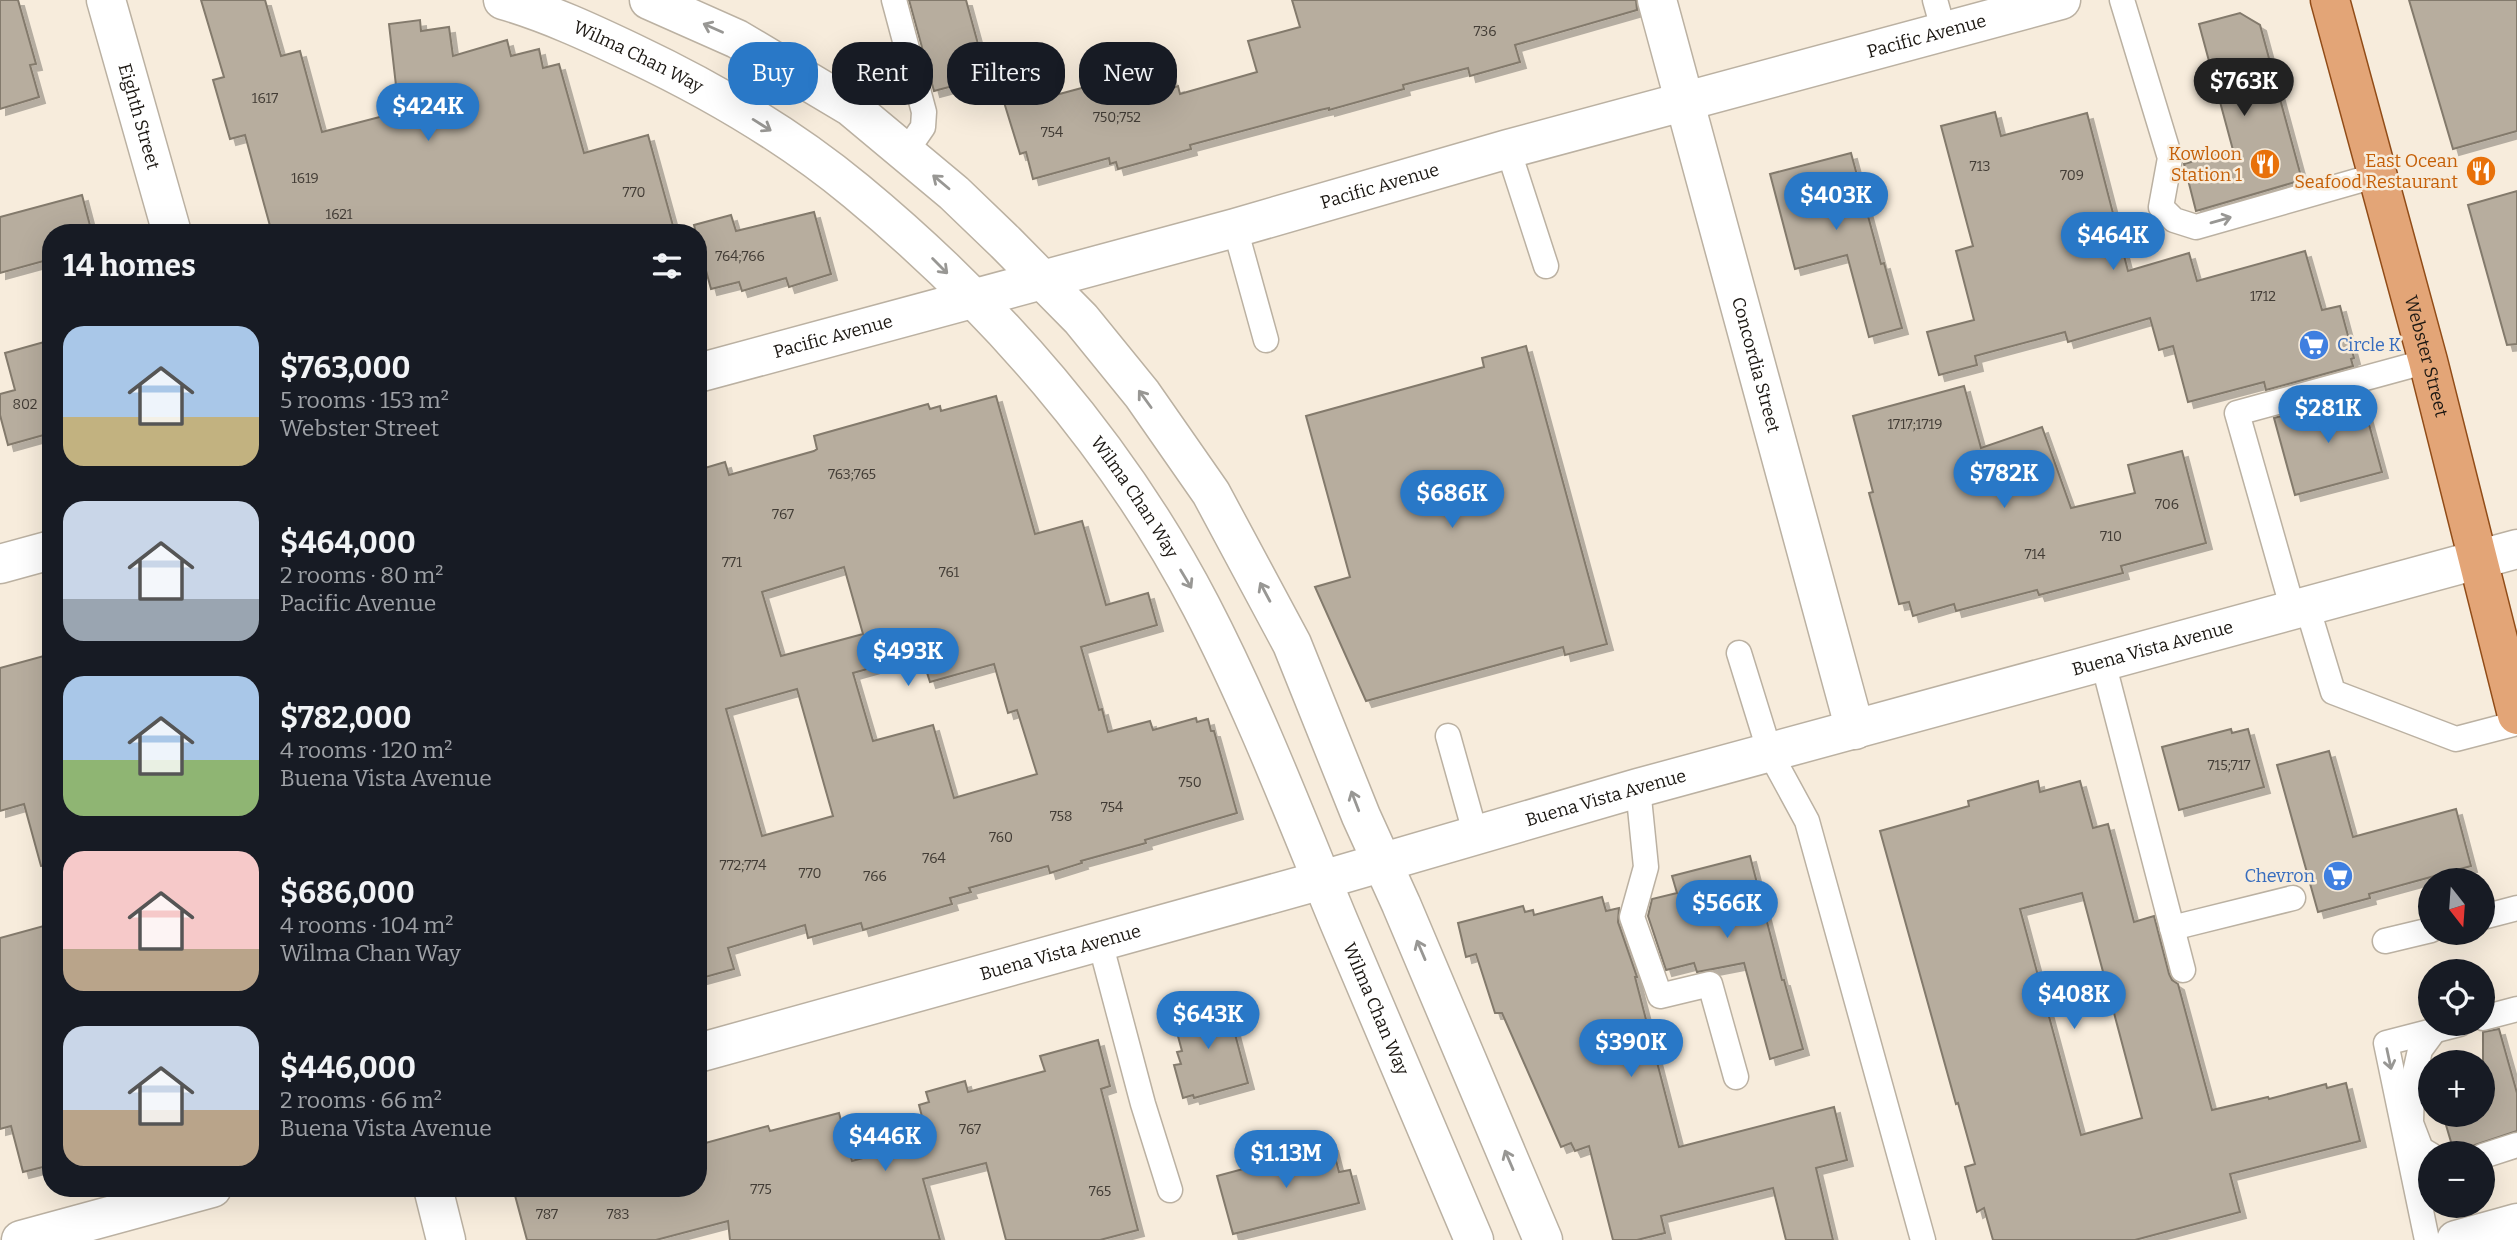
<!DOCTYPE html>
<html lang="en">
<head>
<meta charset="utf-8">
<style>
  body { margin:0; font-family:Bitter,serif; background:#20242c; color:#f1f3f6; height:100vh; display:flex; flex-direction:column; font-size:26px; white-space:nowrap }
  * { box-sizing:border-box; margin:0 }
  p { font-size:23px; color:#9ea1a6 }
  .icon { flex:none; width:38px; height:38px; fill:none; stroke:currentColor; stroke-width:2; stroke-linecap:round; stroke-linejoin:round }
  .map { position:relative; flex:1; overflow:hidden }
  .sheet { position:absolute; left:42px; top:224px; width:665px; height:973px; display:flex; flex-direction:column; background:#171b24; border-radius:28px; box-shadow:0 7px 28px #0002 }
  .sheet>* { flex:none }
  .hud { position:absolute; left:728px; top:42px; width:665px; height:63px; display:flex; gap:14px }
  .needle { width:46px; rotate:163deg }
  .controls { position:absolute; left:2418px; top:868px; display:grid; gap:14px }
  .controls a { display:grid; place-items:center; width:77px; height:77px; border-radius:50%; background:#171b24; box-shadow:0 7px 28px #0002; font-size:35px }
  .price { position:absolute; translate:-50% -60px; padding:0 16px; border-radius:24px; background:#2978c7; color:#fff; font-size:23px; line-height:46px; filter:drop-shadow(0 2px 4px #0008) }
  .price::after { content:''; position:absolute; left:50%; top:42px; width:21px; height:16px; margin-left:-10px; background:inherit; clip-path:polygon(0 0,100% 0,50% 100%) }
  .price.active { background:#222; color:#fff }
  ul { padding:0; list-style:none }
  li { display:flex; align-items:center; gap:21px; height:175px; padding:0 21px }
  li span { display:grid; place-items:center; flex:none; width:196px; height:140px; border-radius:21px; color:#555 }
  li>.icon { margin-inline-start:auto }
  span .icon { width:84px; height:84px; fill:#fffc; stroke-width:1 }
  li b { font-size:30px }
  h2 { display:flex; justify-content:space-between; align-items:center; height:84px; padding:0 21px; font-size:30px }
  .chip { padding:0 24px; border-radius:28px; background:#171b24; box-shadow:0 7px 28px #0002; font-size:24px; line-height:63px }
  .chip.active { background:#2978c7; color:#fff }
  .map>svg:first-child { display:block }
  .building { fill:#b7ad9e; stroke:#837a6c; stroke-width:2; fill-rule:evenodd; filter:url(#shadow) }
  .lines { fill:none; stroke-linecap:round; stroke-linejoin:round }
  .lane-casing { stroke:#bbb1a2; stroke-width:27 }
  .street-casing { stroke:#bbb1a2; stroke-width:41 }
  .secondary-casing { stroke:#bbb1a2; stroke-width:41 }
  .primary-casing { stroke:#914c18; stroke-width:41 }
  .lane { stroke:#fff; stroke-width:24 }
  .street { stroke:#fff; stroke-width:38 }
  .secondary { stroke:#fff; stroke-width:38 }
  .primary { stroke:#e3a577; stroke-width:38 }
  .oneway { stroke:#989794 }
  .labels { text-anchor:middle; stroke-width:5; stroke-linejoin:round; paint-order:stroke }
  .number-label { font-size:14px; fill:#423c35 }
  .street-label { font-size:18px; fill:#1b1712; stroke:#f7ecdc }
  .food-label { font-size:18px; fill:#c56008; stroke:#f7ecdc; text-anchor:end }
  .shop-label { font-size:18px; fill:#366cbe; stroke:#f7ecdc; text-anchor:start }
</style>
</head>
<body>
<div class="map">
<svg width="2517" height="1240" viewBox="0 0 2517 1240">
  <defs>
    <filter id="shadow"><feDropShadow dx="6" dy="6" stdDeviation="0" flood-color="#0004"/></filter>
  </defs>
  <rect width="100%" height="100%" fill="#f7ecdc"/>
  <!-- building -->
  <g class="building">
    <path d="M0 0H18L36 64 30 65 39 97 0 109Z"/>
    <path d="M201 0H265L281 56 300 51 322 132 399 112 389 24 420 20 421 31 449 27 453 56 507 40 511 56 539 49 543 68 559 64 584 153 648 135 675 233H272L245 135 230 139 213 80 224 77Z"/>
    <path d="M909 0H966L987 77 934 91Z"/>
    <path d="M1292 0H1636L1637 10 1515 45 1520 62 1470 76 1468 68 1403 85 1404 89 1329 110V108L1320 110 1190 145 1191 149 1118 169 1116 162 1110 164 1109 158 1033 179 1026 152 1020 154 1003 99 1049 86 1052 96 1167 65 1173 88 1178 86 1180 94 1257 72 1248 41 1300 27Z"/>
    <path d="M2409 0H2517V131L2453 149Z"/>
    <path d="M2240 13 2260 25 2302 180 2196 211 2184 164 2233 150 2199 24Z"/>
    <path d="M1995 112 2001 136 2087 113 2128 271 2189 253 2197 281 2305 251 2322 310 2340 306 2354 358 2351 359 2353 366 2266 390 2264 382 2188 402 2173 346 2159 350 2150 318 2068 342 2065 332 1975 356 1977 365 1939 375 1927 332 1974 320 1956 251 1973 246 1941 126Z"/>
    <path d="M1851 153 1881 264 1884 263 1902 328 1869 337 1847 255 1795 269 1770 174Z"/>
    <path d="M2517 191V344L2507 345 2468 205Z"/>
    <path d="M82 195 92 233H51V259L0 273V217Z"/>
    <path d="M814 212 831 274 789 287 786 278 742 291 739 282 711 289 698 241V233H696L694 225 731 215 736 231Z"/>
    <path d="M51 340V433L8 445 0 415V394L15 390 5 353Z"/>
    <path d="M1526 346 1607 644 1565 655 1563 647 1366 701 1315 587 1350 577 1306 416 1484 367 1482 358Z"/>
    <path d="M1964 386 1981 448 2042 427 2071 508 2135 493 2128 465 2182 451 2206 543 2121 566 2123 573 2039 595 2037 590 1956 611 1954 604 1913 616 1909 602 1899 604 1869 493 1873 492 1853 416Z"/>
    <path d="M2361 395 2382 472 2295 495 2274 418Z"/>
    <path d="M996 396 1035 534 1082 521 1106 605 1148 593 1157 625 1081 647 1099 710 1102 709 1108 732 1150 721 1153 730 1196 718 1197 722 1208 719 1211 731H1214L1237 813 1145 840 1146 843 1081 861 1082 863 1050 873 1048 866 969 888 971 892 950 898 952 904 863 930 861 923 808 938 805 925 728 948 734 969 698 979V470L725 462 729 475 814 451 817 449 814 436 928 404 930 409 940 406 941 411ZM844 567 863 634 781 656 762 592ZM921 654 930 682 994 664 1008 713 1017 710 1037 774 954 798 933 725 873 741 853 673ZM797 689 833 816 762 836 726 709Z"/>
    <path d="M51 654V865L41 866 24 804 0 811V668Z"/>
    <path d="M2231 729 2232 733 2248 729 2264 787 2179 810 2162 747Z"/>
    <path d="M2329 751 2353 837 2456 809 2471 866 2369 894 2370 898 2318 912 2277 765Z"/>
    <path d="M2038 781 2040 792 2080 781 2093 828 2108 824 2134 922 2154 916 2169 974 2172 980 2178 984 2212 1110 2268 1097 2269 1099 2326 1084 2327 1088 2346 1083 2360 1141 2230 1174 2240 1212 2135 1240H1993L1984 1208 1977 1212 1965 1167 1975 1164 1958 1103 1956 1104 1880 831 1969 806 1968 801ZM2082 893 2142 1118 2081 1135 2020 909Z"/>
    <path d="M1750 856 1782 980H1784L1803 1049 1770 1059 1744 963 1697 972 1694 963 1666 970 1648 916 1652 899 1677 893 1672 876Z"/>
    <path d="M1602 897 1606 911 1619 908 1618 922 1637 977H1635L1679 1147 1834 1107 1847 1160 1816 1168 1833 1240H1786L1773 1188 1661 1216 1665 1233 1637 1240H1613L1589 1146 1575 1151 1571 1143 1561 1147 1502 1013H1495L1476 954 1466 957 1458 923 1523 906 1525 912 1533 910 1534 915Z"/>
    <path d="M51 924V1165L23 1172 11 1126 0 1129V938Z"/>
    <path d="M1226 1000 1248 1083 1194 1098 1193 1095 1183 1098 1174 1065 1181 1064 1177 1052 1182 1051 1172 1014Z"/>
    <path d="M2499 1029 2517 1093V1131L2454 1152 2443 1115H2483V1032Z"/>
    <path d="M1098 1040 1110 1086 1101 1089 1138 1230 1100 1240H1006L986 1163 923 1179 940 1240H730L728 1221 656 1240H527L513 1188H698V1145L768 1126 770 1131 839 1113 852 1161 928 1140 919 1105 929 1102 926 1092 965 1081 968 1092 1045 1071 1040 1056Z"/>
    <path d="M1332 1145 1339 1172 1350 1170 1359 1203 1233 1234 1217 1176Z"/>
  </g>
  <g class="lines">
    <!-- lane casing -->
    <g class="lane-casing">
      <g id="lane">
        <path d="M894 0 924 112 923 127 905 153"/>
        <path d="M1935 0 1944 32"/>
        <path d="M2122 0 2170 158 2161 207 2174 220 2196 227 2378 175"/>
        <path d="M1508 149 1546 266"/>
        <path d="M1235 228 1266 340"/>
        <path d="M2307 606 2333 692 2456 739 2517 723"/>
        <path d="M2293 610 2237 413 2428 361"/>
        <path d="M1739 653 1770 753 1807 821 1923 1240"/>
        <path d="M2103 662 2183 970"/>
        <path d="M1448 736 1476 836"/>
        <path d="M1638 788 1646 867 1632 917 1660 996 1710 984 1736 1077"/>
        <path d="M2483 917 2517 908"/>
        <path d="M2172 928 2293 898"/>
        <path d="M2385 941 2431 930"/>
        <path d="M1100 942 1143 1104 1170 1190"/>
        <path d="M2483 1018 2517 1009"/>
        <path d="M2431 1155 2421 1149 2411 1123 2412 1086 2420 1050 2434 1031"/>
        <path d="M2483 1156 2517 1145"/>
        <path d="M2427 1240 2386 1043 2460 1024"/>
      </g>
    </g>
    <!-- street casing -->
    <g class="street-casing">
      <g id="street">
        <path id="s1" d="M106 0 172 233"/>
        <path id="s2" d="M1657 0 1855 730"/>
        <path id="s3" d="M698 373 1235 228 1508 149 2061 0"/>
        <path d="M0 564 51 550"/>
        <path id="s4" d="M698 1053 1322 880 1638 788 2517 549"/>
        <path d="M433 1188 446 1240"/>
        <path d="M21 1240 212 1188"/>
        <path d="M2456 1240 2517 1223"/>
      </g>
    </g>
    <!-- secondary casing -->
    <g class="secondary-casing">
      <g id="secondary">
        <path id="s5" d="M503 0C548 13 591 33 633 53 709 89 791 137 856 191 994 305 1118 446 1201 606 1254 708 1295 816 1339 922 1384 1028 1429 1134 1474 1240"/>
        <path d="M649 0 737 39 851 107 954 193 1005 242 1081 319 1142 394 1211 493 1292 644 1361 816 1401 904 1543 1240"/>
      </g>
    </g>
    <!-- primary casing -->
    <g class="primary-casing">
      <g id="primary">
        <path id="s6" d="M2330 0 2428 361 2517 715"/>
      </g>
    </g>
    <!-- lane -->
    <use href="#lane" class="lane"/>
    <!-- street -->
    <use href="#street" class="street"/>
    <!-- secondary -->
    <use href="#secondary" class="secondary"/>
    <!-- primary -->
    <use href="#primary" class="primary"/>
  </g>
  <!-- one-way arrows -->
  <defs><path id="oneway-shaft" d="M-6 0H5M1.5-3L5.5 0L1.5 3" fill="none" stroke-width="1.6" stroke-linecap="round" stroke-linejoin="round" transform="scale(1.75)"/></defs>
  <g class="oneway">
    <use href="#oneway-shaft" transform="translate(713 28) rotate(-156)"/>
    <use href="#oneway-shaft" transform="translate(762 125) rotate(32)"/>
    <use href="#oneway-shaft" transform="translate(941 182) rotate(-140)"/>
    <use href="#oneway-shaft" transform="translate(2221 220) rotate(-16)"/>
    <use href="#oneway-shaft" transform="translate(940 266) rotate(45)"/>
    <use href="#oneway-shaft" transform="translate(1145 399) rotate(-126)"/>
    <use href="#oneway-shaft" transform="translate(1186 579) rotate(59)"/>
    <use href="#oneway-shaft" transform="translate(1265 592) rotate(-118)"/>
    <use href="#oneway-shaft" transform="translate(1355 801) rotate(-111)"/>
    <use href="#oneway-shaft" transform="translate(1421 950) rotate(-113)"/>
    <use href="#oneway-shaft" transform="translate(2389 1059) rotate(78)"/>
    <use href="#oneway-shaft" transform="translate(1509 1160) rotate(-113)"/>
  </g>
  <!-- icons -->
  <defs>
    <g id="restaurant-disc" transform="scale(1.575)"><circle r="9.5" fill="#e8710a" stroke="#f7ecdc"/><path d="M-5-6h1v4h1v-4h1v4h1v-4h1v5L-1.5 .5V6h-2V.5L-5-1ZM5-6V6H3V1.5H1.5Q1.5-4 5-6Z" fill="#fff"/></g>
    <g id="supermarket-disc" transform="scale(1.575)"><circle r="9.5" fill="#3f7fe0" stroke="#f7ecdc"/><path d="M-6-5.5h2.5l.6 2H6L4.5 2H-2.5L-4.4-4H-6ZM-1.5 3.2a1.3 1.3 0 1 0 .1 0ZM3 3.2a1.3 1.3 0 1 0 .1 0Z" fill="#fff"/></g>
  </defs>
  <g fill-rule="evenodd">
    <use href="#restaurant-disc" x="2265" y="164"/>
    <use href="#restaurant-disc" x="2481" y="171"/>
    <use href="#supermarket-disc" x="2314" y="345"/>
    <use href="#supermarket-disc" x="2338" y="876"/>
  </g>
  <g class="labels">
    <!-- number labels -->
    <g class="number-label">
      <text x="1485" y="36">736</text>
      <text x="265" y="103">1617</text>
      <text x="1117" y="122">750;752</text>
      <text x="1052" y="137">754</text>
      <text x="1980" y="171">713</text>
      <text x="2072" y="180">709</text>
      <text x="305" y="183">1619</text>
      <text x="634" y="197">770</text>
      <text x="339" y="219">1621</text>
      <text x="740" y="261">764;766</text>
      <text x="2263" y="301">1712</text>
      <text x="25" y="409">802</text>
      <text x="1915" y="429">1717;1719</text>
      <text x="852" y="479">763;765</text>
      <text x="2167" y="509">706</text>
      <text x="783" y="519">767</text>
      <text x="2111" y="541">710</text>
      <text x="2035" y="559">714</text>
      <text x="732" y="567">771</text>
      <text x="949" y="577">761</text>
      <text x="2229" y="770">715;717</text>
      <text x="1190" y="787">750</text>
      <text x="1112" y="812">754</text>
      <text x="1061" y="821">758</text>
      <text x="1001" y="842">760</text>
      <text x="934" y="863">764</text>
      <text x="743" y="870">772;774</text>
      <text x="810" y="878">770</text>
      <text x="875" y="881">766</text>
      <text x="970" y="1134">767</text>
      <text x="761" y="1194">775</text>
      <text x="1100" y="1196">765</text>
      <text x="547" y="1219">787</text>
      <text x="618" y="1219">783</text>
    </g>
    <!-- street labels -->
    <g class="street-label">
      <text dy="6" stroke="none"><textPath href="#s3" startOffset="1274">Pacific Avenue</textPath></text>
      <text dy="6" stroke="none"><textPath href="#s5" startOffset="147">Wilma Chan Way</textPath></text>
      <text dy="6" stroke="none"><textPath href="#s1" startOffset="121">Eighth Street</textPath></text>
      <text dy="6" stroke="none"><textPath href="#s3" startOffset="707">Pacific Avenue</textPath></text>
      <text dy="6" stroke="none"><textPath href="#s3" startOffset="140">Pacific Avenue</textPath></text>
      <text dy="6" stroke="none"><textPath href="#s6" startOffset="369">Webster Street</textPath></text>
      <text dy="6" stroke="none"><textPath href="#s2" startOffset="378">Concordia Street</textPath></text>
      <text dy="6" stroke="none"><textPath href="#s5" startOffset="819">Wilma Chan Way</textPath></text>
      <text dy="6" stroke="none"><textPath href="#s4" startOffset="1510">Buena Vista Avenue</textPath></text>
      <text dy="6" stroke="none"><textPath href="#s4" startOffset="943">Buena Vista Avenue</textPath></text>
      <text dy="6" stroke="none"><textPath href="#s4" startOffset="376">Buena Vista Avenue</textPath></text>
      <text dy="6" stroke="none"><textPath href="#s5" startOffset="1386">Wilma Chan Way</textPath></text>
    </g>
    <!-- food labels -->
    <g class="food-label">
      <text x="2242" y="160">Kowloon<tspan x="2242" dy="21">Station 1</tspan></text>
      <text x="2458" y="167">East Ocean<tspan x="2458" dy="21">Seafood Restaurant</tspan></text>
    </g>
    <!-- shop labels -->
    <g class="shop-label">
      <text x="2337" y="351">Circle K</text>
      <text x="2315" y="882" text-anchor="end">Chevron</text>
    </g>
  </g>
</svg>
<div class="controls">
<a><svg class="needle" viewBox="-14 -14 28 28"><path d="M0-13l5 13h-10z" fill="#e53935"/><path d="M0 13l5-13h-10z" fill="#9ea1a6"/></svg></a>
<a><svg class="icon" aria-label="locate" viewBox="0 0 24 24"><circle cx="12" cy="12" r="6"/><path d="M12 2v4M12 18v4M2 12h4M18 12h4"/></svg></a>
<a>+</a>
<a>−</a>
</div>
<b class="price active" style="left:2244px;top:118px">$763K</b>
<b class="price" style="left:428px;top:143px">$424K</b>
<b class="price" style="left:1836px;top:232px">$403K</b>
<b class="price" style="left:2113px;top:272px">$464K</b>
<b class="price" style="left:2328px;top:445px">$281K</b>
<b class="price" style="left:2004px;top:510px">$782K</b>
<b class="price" style="left:1452px;top:530px">$686K</b>
<b class="price" style="left:908px;top:688px">$493K</b>
<b class="price" style="left:1727px;top:940px">$566K</b>
<b class="price" style="left:2074px;top:1031px">$408K</b>
<b class="price" style="left:1208px;top:1051px">$643K</b>
<b class="price" style="left:1631px;top:1079px">$390K</b>
<b class="price" style="left:885px;top:1173px">$446K</b>
<b class="price" style="left:1286px;top:1190px">$1.13M</b>
<div class="hud">
<a class="chip active">Buy</a>
<a class="chip">Rent</a>
<a class="chip">Filters</a>
<a class="chip">New</a>
</div>
<section class="sheet">
<h2>14 homes<svg class="icon" aria-label="filters" viewBox="0 0 24 24"><path d="M4 7h16M4 17h16"/><circle cx="9" cy="7" r="2"/><circle cx="15" cy="17" r="2"/></svg></h2>
<ul>
<li><span style="background:linear-gradient(#a9c7e8 65%,#c2b280 0)"><svg class="icon" aria-label="home" viewBox="0 0 24 24"><path d="M3 11l9-7 9 7M6 9v11h12V9"/></svg></span><div><b>$763,000</b><p>5 rooms · 153 m²</p><p>Webster Street</p></div></li>
<li><span style="background:linear-gradient(#c9d6e8 70%,#9aa5b1 0)"><svg class="icon" aria-label="home" viewBox="0 0 24 24"><path d="M3 11l9-7 9 7M6 9v11h12V9"/></svg></span><div><b>$464,000</b><p>2 rooms · 80 m²</p><p>Pacific Avenue</p></div></li>
<li><span style="background:linear-gradient(#a9c7e8 60%,#8fb573 0)"><svg class="icon" aria-label="home" viewBox="0 0 24 24"><path d="M3 11l9-7 9 7M6 9v11h12V9"/></svg></span><div><b>$782,000</b><p>4 rooms · 120 m²</p><p>Buena Vista Avenue</p></div></li>
<li><span style="background:linear-gradient(#f6c9c9 70%,#b9a48a 0)"><svg class="icon" aria-label="home" viewBox="0 0 24 24"><path d="M3 11l9-7 9 7M6 9v11h12V9"/></svg></span><div><b>$686,000</b><p>4 rooms · 104 m²</p><p>Wilma Chan Way</p></div></li>
<li><span style="background:linear-gradient(#c9d6e8 60%,#b9a48a 0)"><svg class="icon" aria-label="home" viewBox="0 0 24 24"><path d="M3 11l9-7 9 7M6 9v11h12V9"/></svg></span><div><b>$446,000</b><p>2 rooms · 66 m²</p><p>Buena Vista Avenue</p></div></li>
</ul>
</section>
</div>
</body>
</html>
